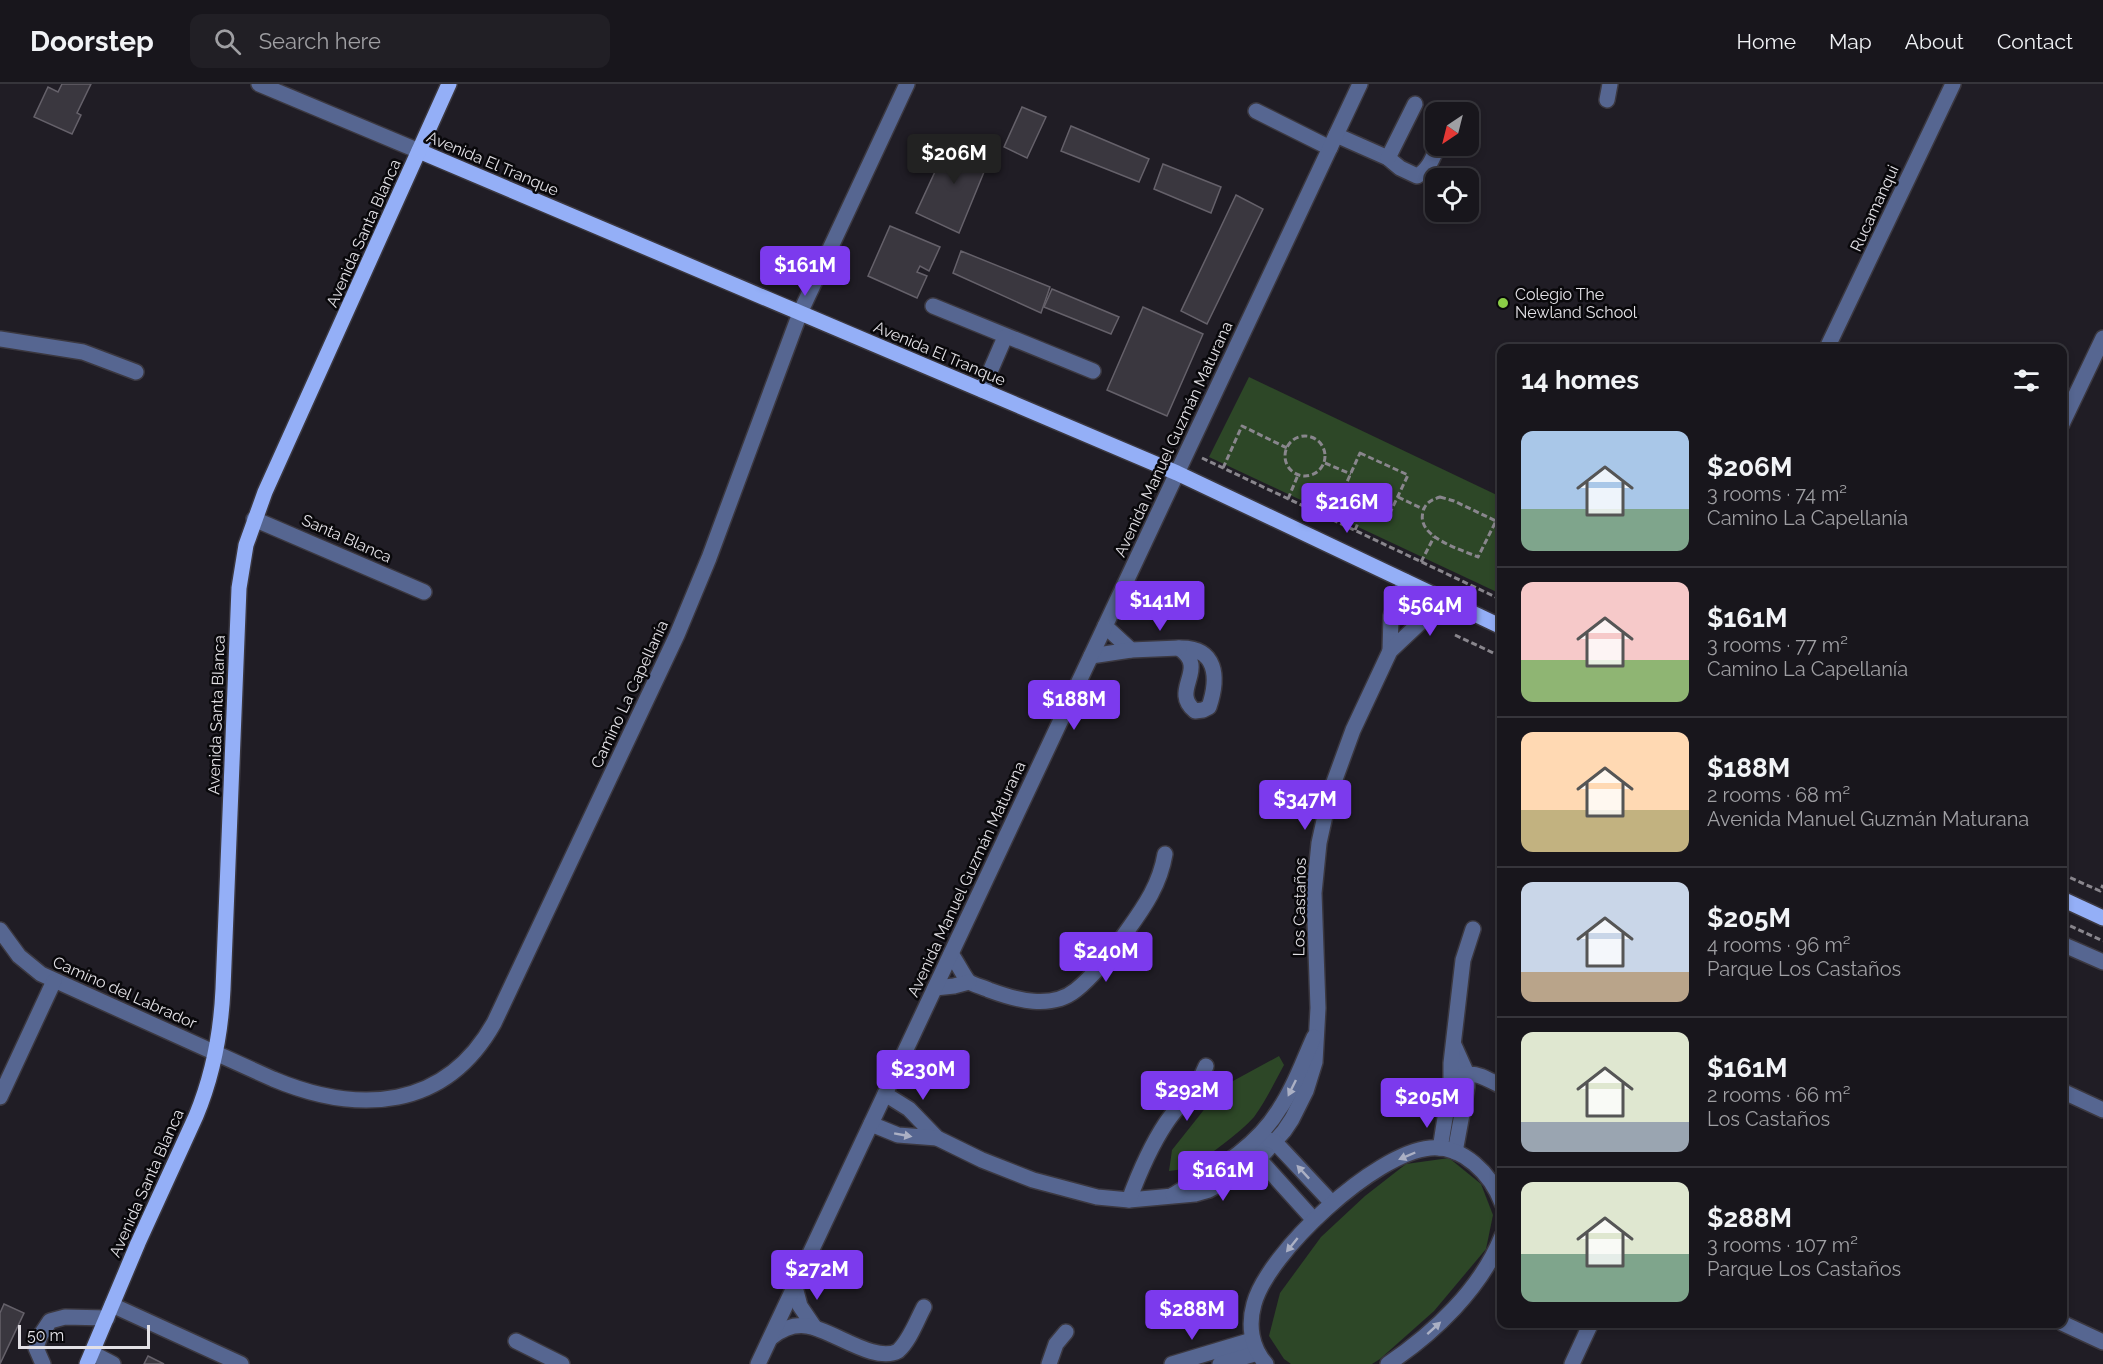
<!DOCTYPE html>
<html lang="en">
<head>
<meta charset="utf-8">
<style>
  body { margin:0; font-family:Raleway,sans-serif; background:#211f25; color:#f1f3f6; height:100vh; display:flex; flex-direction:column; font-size:22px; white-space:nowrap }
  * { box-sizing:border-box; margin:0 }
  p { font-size:20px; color:#9f9fa3 }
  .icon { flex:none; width:33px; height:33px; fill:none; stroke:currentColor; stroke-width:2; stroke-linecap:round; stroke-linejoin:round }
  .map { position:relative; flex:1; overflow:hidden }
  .panel { position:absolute; left:1497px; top:260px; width:570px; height:984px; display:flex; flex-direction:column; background:#18161c; border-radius:12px; box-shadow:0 3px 9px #0003,0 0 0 2px #36353b }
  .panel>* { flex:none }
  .needle { width:39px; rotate:215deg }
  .controls { position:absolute; left:1425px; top:18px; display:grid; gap:12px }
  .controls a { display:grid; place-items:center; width:54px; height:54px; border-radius:12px; background:#18161c; box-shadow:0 3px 9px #0003,0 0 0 2px #36353b; font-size:30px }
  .scale { position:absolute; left:18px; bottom:15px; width:132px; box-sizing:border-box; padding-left:6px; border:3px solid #e3e1e6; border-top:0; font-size:16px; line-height:21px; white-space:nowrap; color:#e3e1e6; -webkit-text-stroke:4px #09080b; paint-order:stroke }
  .price { position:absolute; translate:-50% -51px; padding:0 14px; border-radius:6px; background:#7c3aed; color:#fff; font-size:20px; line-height:39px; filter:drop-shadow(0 2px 3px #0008) }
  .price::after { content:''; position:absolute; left:50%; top:36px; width:18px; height:14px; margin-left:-9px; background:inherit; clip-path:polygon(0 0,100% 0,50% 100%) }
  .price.on { background:#222; color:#fff }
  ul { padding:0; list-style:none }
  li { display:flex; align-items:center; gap:18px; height:150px; padding:0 24px }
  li+li { border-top:2px solid #36353b }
  li span { display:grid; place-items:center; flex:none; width:168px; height:120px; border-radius:12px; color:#555 }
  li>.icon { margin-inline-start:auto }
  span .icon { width:72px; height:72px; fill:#fffc; stroke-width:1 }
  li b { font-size:26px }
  h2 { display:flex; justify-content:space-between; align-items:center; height:72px; padding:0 24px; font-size:26px }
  header { display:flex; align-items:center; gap:36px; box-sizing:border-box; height:84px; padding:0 30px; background:#18161c; border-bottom:2px solid #36353b }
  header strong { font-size:28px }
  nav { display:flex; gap:33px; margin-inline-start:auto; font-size:21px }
  .search { width:420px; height:54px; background:#211f25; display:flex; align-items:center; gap:15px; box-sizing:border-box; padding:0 21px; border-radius:12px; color:#9f9fa3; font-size:22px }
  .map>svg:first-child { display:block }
  .green { fill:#2d4727 }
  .building { fill:#3a373f; stroke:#65616a; stroke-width:1.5 }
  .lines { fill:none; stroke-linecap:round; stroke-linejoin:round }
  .minor-casing { stroke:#3b3840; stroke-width:18 }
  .major-casing { stroke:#3b3840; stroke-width:18 }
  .path { stroke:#89868d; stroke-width:3; stroke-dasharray:6 3; stroke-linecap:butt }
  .minor { stroke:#566691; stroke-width:15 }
  .major { stroke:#94aff7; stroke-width:15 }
  .oneway { fill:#abb0c4 }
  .poi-dot { fill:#8bce46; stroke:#09080b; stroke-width:2 }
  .labels { text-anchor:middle; stroke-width:5; stroke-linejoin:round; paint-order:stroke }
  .street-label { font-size:16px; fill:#e3e1e6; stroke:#09080b }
  .poi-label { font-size:16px; fill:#e3e1e6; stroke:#09080b; text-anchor:start }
</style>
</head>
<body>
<header>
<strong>Doorstep</strong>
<div class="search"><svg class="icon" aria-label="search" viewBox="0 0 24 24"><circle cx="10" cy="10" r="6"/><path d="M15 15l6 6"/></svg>Search here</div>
<nav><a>Home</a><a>Map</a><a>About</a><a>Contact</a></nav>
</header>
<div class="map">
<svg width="2103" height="1280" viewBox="0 0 2103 1280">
  <rect width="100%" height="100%" fill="#201d25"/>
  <!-- green -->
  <g class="green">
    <path d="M1249 293 1501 413V510L1209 373Z"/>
    <path d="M1279 972 1284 981C1274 999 1266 1017 1254 1033 1242 1047 1201 1079 1183 1085 1179 1086 1174 1086 1169 1087L1172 1066 1222 1003Z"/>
    <path d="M1449 1074 1481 1100 1493 1131 1486 1165 1434 1227 1380 1275 1372 1280H1291L1284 1275 1269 1252 1280 1209 1321 1153 1365 1112 1406 1080Z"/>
  </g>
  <!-- building -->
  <g class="building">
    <path d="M62 0H91L77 29 81 31 72 50 34 33 48 3 58 8Z"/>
    <path d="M1022 23 1046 33 1027 74 1004 63Z"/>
    <path d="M1071 42 1149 75 1139 98 1061 67Z"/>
    <path d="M951 53 991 71 959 149 916 129Z"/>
    <path d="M1163 80 1221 103 1211 129 1154 105Z"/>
    <path d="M1236 111 1263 125 1207 240 1181 227Z"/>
    <path d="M890 142 940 163 929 187 920 182 917 188 927 192 917 214 868 192Z"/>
    <path d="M961 167 1050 203 1041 229 953 189Z"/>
    <path d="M1052 205 1119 233 1111 250 1044 223Z"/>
    <path d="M1143 223 1203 250 1167 332 1107 306Z"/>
    <path d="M4 1220 24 1229 0 1280V1229Z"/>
    <path d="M148 1272 164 1280H144Z"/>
  </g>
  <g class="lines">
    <!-- minor casing -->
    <g class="minor-casing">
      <g id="minor">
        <path d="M259 0 419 67"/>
        <path d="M1607 16 1610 0"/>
        <path d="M1256 27 1330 64"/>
        <path d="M1336 51 1388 74 1400 84 1417 92C1429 86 1433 73 1438 62"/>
        <path d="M1388 74 1415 20"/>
        <path d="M933 222 1093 287"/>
        <path d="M0 255 83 268 136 288"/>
        <path d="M1827 264 1953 0"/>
        <path d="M982 306 1005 253"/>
        <path d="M2062 340 2103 254"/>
        <path d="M254 435 424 508"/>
        <path d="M1105 542 1131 566"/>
        <path d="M1179 564C1217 563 1219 593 1209 623L1203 626 1195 627C1169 606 1210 585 1179 564Z"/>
        <path d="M1390 567 1391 532 1405 497"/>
        <path d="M1091 572 1131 566 1179 564"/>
        <path d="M0 846 19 872 41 890 273 995C359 1031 445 1026 494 939L677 551 709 474 800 229 907 0"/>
        <path d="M2062 860 2103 878"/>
        <path d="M951 870C957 878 962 889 968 897 973 901 983 903 989 906 1016 916 1051 926 1076 906 1096 890 1113 867 1127 847 1145 822 1160 800 1165 770"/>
        <path d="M935 904 954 902 969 898"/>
        <path d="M1454 961 1467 990V1003L1455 1068"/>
        <path d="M1451 1006V979L1463 876 1473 845"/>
        <path d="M2062 1007 2103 1026"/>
        <path d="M885 1010 909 1025 937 1054 982 1076 1033 1096 1097 1113 1129 1116 1195 1110 1209 1106 1224 1098 1259 1075 1284 1047 1292 1035 1306 1007 1315 978 1318 924 1314 809 1319 759 1330 709 1353 646 1390 567 1424 535 1436 512"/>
        <path d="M0 1013 54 897"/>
        <path d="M871 1040 898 1051 937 1054"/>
        <path d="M1266 1055 1275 1058 1332 1119"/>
        <path d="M1440 1064C1444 1047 1447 988 1470 990 1482 990 1491 998 1502 1002"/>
        <path d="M1258 1065 1259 1075 1314 1136"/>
        <path d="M1173 1111C1213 1087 1255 1066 1280 1024 1295 1002 1303 977 1314 953"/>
        <path d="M1129 1116C1139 1089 1150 1063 1166 1039 1179 1019 1198 1005 1206 982"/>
        <path d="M795 1203 800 1222 815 1244"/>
        <path d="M112 1221 241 1280"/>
        <path d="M2062 1239 2103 1258"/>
        <path d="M772 1253C782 1245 794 1240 807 1242 831 1245 875 1280 898 1267 910 1256 916 1238 924 1223"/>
        <path d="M516 1257 562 1280"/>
        <path d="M92 1269 113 1280"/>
        <path d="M43 1280 36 1264 40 1252 50 1237 65 1233 107 1234"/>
        <path d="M758 1280 1360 0"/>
        <path d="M1049 1280 1056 1260 1066 1248"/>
        <path d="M1172 1280 1252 1256"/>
        <path d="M1220 1280 1258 1269"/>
        <path d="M1266 1280C1251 1263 1248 1241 1254 1220 1268 1168 1375 1069 1430 1064 1463 1061 1491 1090 1502 1119"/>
        <path d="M1388 1280C1434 1249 1481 1205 1502 1152"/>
        <path d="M1572 1280 1591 1239"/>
      </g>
    </g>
    <!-- major casing -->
    <g class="major-casing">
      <g id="major">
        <path d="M419 67 1177 389 1502 543"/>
        <path d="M2062 815 2103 834"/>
        <path d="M87 1280 138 1159 196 1032C213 991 221 949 223 905L239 504 246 461 265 408 449 0"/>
      </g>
    </g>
    <!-- path -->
    <g class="path">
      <circle cx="1305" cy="372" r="20"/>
      <path d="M1360 369 1408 391 1389 431 1342 409Z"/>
      <path d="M1202 374 1502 516"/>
      <path d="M1325 379 1351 390"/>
      <path d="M1223 384 1242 342 1287 364"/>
      <path d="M1398 413 1423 425"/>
      <path d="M1440 413 1454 417 1496 437 1478 473C1460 465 1416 453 1423 428 1425 419 1431 416 1440 413Z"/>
      <path d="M1288 415 1298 391"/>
      <path d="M1355 446 1366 420"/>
      <path d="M1421 478 1434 453"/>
      <path d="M1455 551 1502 573"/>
      <path d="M2062 790 2100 807 2103 801"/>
      <path d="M2062 838 2103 857"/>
    </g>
    <!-- minor -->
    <use href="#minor" class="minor"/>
    <!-- major -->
    <use href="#major" class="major"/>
  </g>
  <!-- one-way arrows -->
  <defs><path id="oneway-solid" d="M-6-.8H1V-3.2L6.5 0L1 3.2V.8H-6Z" transform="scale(1.5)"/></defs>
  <g class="oneway">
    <use href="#oneway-solid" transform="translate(1292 1004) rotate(116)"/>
    <use href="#oneway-solid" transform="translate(903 1051) rotate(10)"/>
    <use href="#oneway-solid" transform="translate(1407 1072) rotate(157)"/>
    <use href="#oneway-solid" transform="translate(1303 1088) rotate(-133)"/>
    <use href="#oneway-solid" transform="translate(1292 1161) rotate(129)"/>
    <use href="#oneway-solid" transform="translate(1434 1244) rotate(-42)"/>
  </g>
  <!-- markers -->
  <circle class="poi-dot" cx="1503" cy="219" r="6"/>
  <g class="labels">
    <!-- street labels -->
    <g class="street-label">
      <text transform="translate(493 79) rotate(23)" y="6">Avenida El Tranque</text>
      <text transform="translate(1874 124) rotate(-65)" y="6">Rucamanqui</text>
      <text transform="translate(363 149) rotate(-66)" y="6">Avenida Santa Blanca</text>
      <text transform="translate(940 269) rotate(23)" y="6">Avenida El Tranque</text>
      <text transform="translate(1173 355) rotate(-65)" y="6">Avenida Manuel Guzmán Maturana</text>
      <text transform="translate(347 454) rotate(24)" y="6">Santa Blanca</text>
      <text transform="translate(629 610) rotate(-65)" y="6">Camino La Capellanía</text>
      <text transform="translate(216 631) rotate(-88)" y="6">Avenida Santa Blanca</text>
      <text transform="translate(966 795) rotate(-65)" y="6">Avenida Manuel Guzmán Maturana</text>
      <text transform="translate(1299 823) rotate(-89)" y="6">Los Castaños</text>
      <text transform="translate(125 908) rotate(24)" y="6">Camino del Labrador</text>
      <text transform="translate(146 1099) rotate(-66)" y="6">Avenida Santa Blanca</text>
    </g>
    <!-- poi labels -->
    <g class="poi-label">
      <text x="1515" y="216">Colegio The<tspan x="1515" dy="18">Newland School</tspan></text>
    </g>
  </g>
</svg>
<div class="controls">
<a><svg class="needle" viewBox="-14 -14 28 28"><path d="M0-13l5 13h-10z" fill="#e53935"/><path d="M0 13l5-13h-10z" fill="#9f9fa3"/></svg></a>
<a><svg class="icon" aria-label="locate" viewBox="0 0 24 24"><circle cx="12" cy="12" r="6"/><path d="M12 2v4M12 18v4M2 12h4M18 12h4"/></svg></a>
</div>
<div class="scale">50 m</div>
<b class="price on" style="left:954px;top:101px">$206M</b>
<b class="price" style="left:805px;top:213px">$161M</b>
<b class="price" style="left:1347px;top:450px">$216M</b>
<b class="price" style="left:1160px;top:548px">$141M</b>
<b class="price" style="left:1430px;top:553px">$564M</b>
<b class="price" style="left:1074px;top:647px">$188M</b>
<b class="price" style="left:1305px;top:747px">$347M</b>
<b class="price" style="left:1106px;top:899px">$240M</b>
<b class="price" style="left:923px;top:1017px">$230M</b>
<b class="price" style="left:1187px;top:1038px">$292M</b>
<b class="price" style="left:1427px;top:1045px">$205M</b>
<b class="price" style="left:1223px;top:1118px">$161M</b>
<b class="price" style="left:817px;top:1217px">$272M</b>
<b class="price" style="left:1192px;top:1257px">$288M</b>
<section class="panel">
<h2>14 homes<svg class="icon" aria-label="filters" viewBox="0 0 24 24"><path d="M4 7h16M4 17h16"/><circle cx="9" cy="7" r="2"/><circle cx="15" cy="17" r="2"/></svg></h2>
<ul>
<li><span style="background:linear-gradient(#a9c7e8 65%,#7fa58c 0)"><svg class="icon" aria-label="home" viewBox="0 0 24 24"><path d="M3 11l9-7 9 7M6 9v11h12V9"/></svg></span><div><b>$206M</b><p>3 rooms · 74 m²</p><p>Camino La Capellanía</p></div></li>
<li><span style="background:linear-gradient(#f6c9c9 65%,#8fb573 0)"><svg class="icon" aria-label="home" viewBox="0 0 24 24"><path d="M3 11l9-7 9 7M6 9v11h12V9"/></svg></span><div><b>$161M</b><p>3 rooms · 77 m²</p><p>Camino La Capellanía</p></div></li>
<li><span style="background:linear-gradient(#ffd9b3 65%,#c2b280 0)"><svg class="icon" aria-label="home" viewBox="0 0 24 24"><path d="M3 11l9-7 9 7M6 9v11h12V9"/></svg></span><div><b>$188M</b><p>2 rooms · 68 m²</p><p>Avenida Manuel Guzmán Maturana</p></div></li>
<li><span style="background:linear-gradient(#c9d6e8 75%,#b9a48a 0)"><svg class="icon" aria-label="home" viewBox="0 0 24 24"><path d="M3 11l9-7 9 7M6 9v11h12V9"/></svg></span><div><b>$205M</b><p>4 rooms · 96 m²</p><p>Parque Los Castaños</p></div></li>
<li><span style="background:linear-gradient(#dfe7d0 75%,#9aa5b1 0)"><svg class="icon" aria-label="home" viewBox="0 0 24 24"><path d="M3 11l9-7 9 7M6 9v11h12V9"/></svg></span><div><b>$161M</b><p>2 rooms · 66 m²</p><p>Los Castaños</p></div></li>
<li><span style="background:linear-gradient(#dfe7d0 60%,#7fa58c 0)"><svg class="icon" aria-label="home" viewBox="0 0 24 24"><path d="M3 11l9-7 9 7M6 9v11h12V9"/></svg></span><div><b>$288M</b><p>3 rooms · 107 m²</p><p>Parque Los Castaños</p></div></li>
</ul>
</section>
</div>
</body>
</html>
